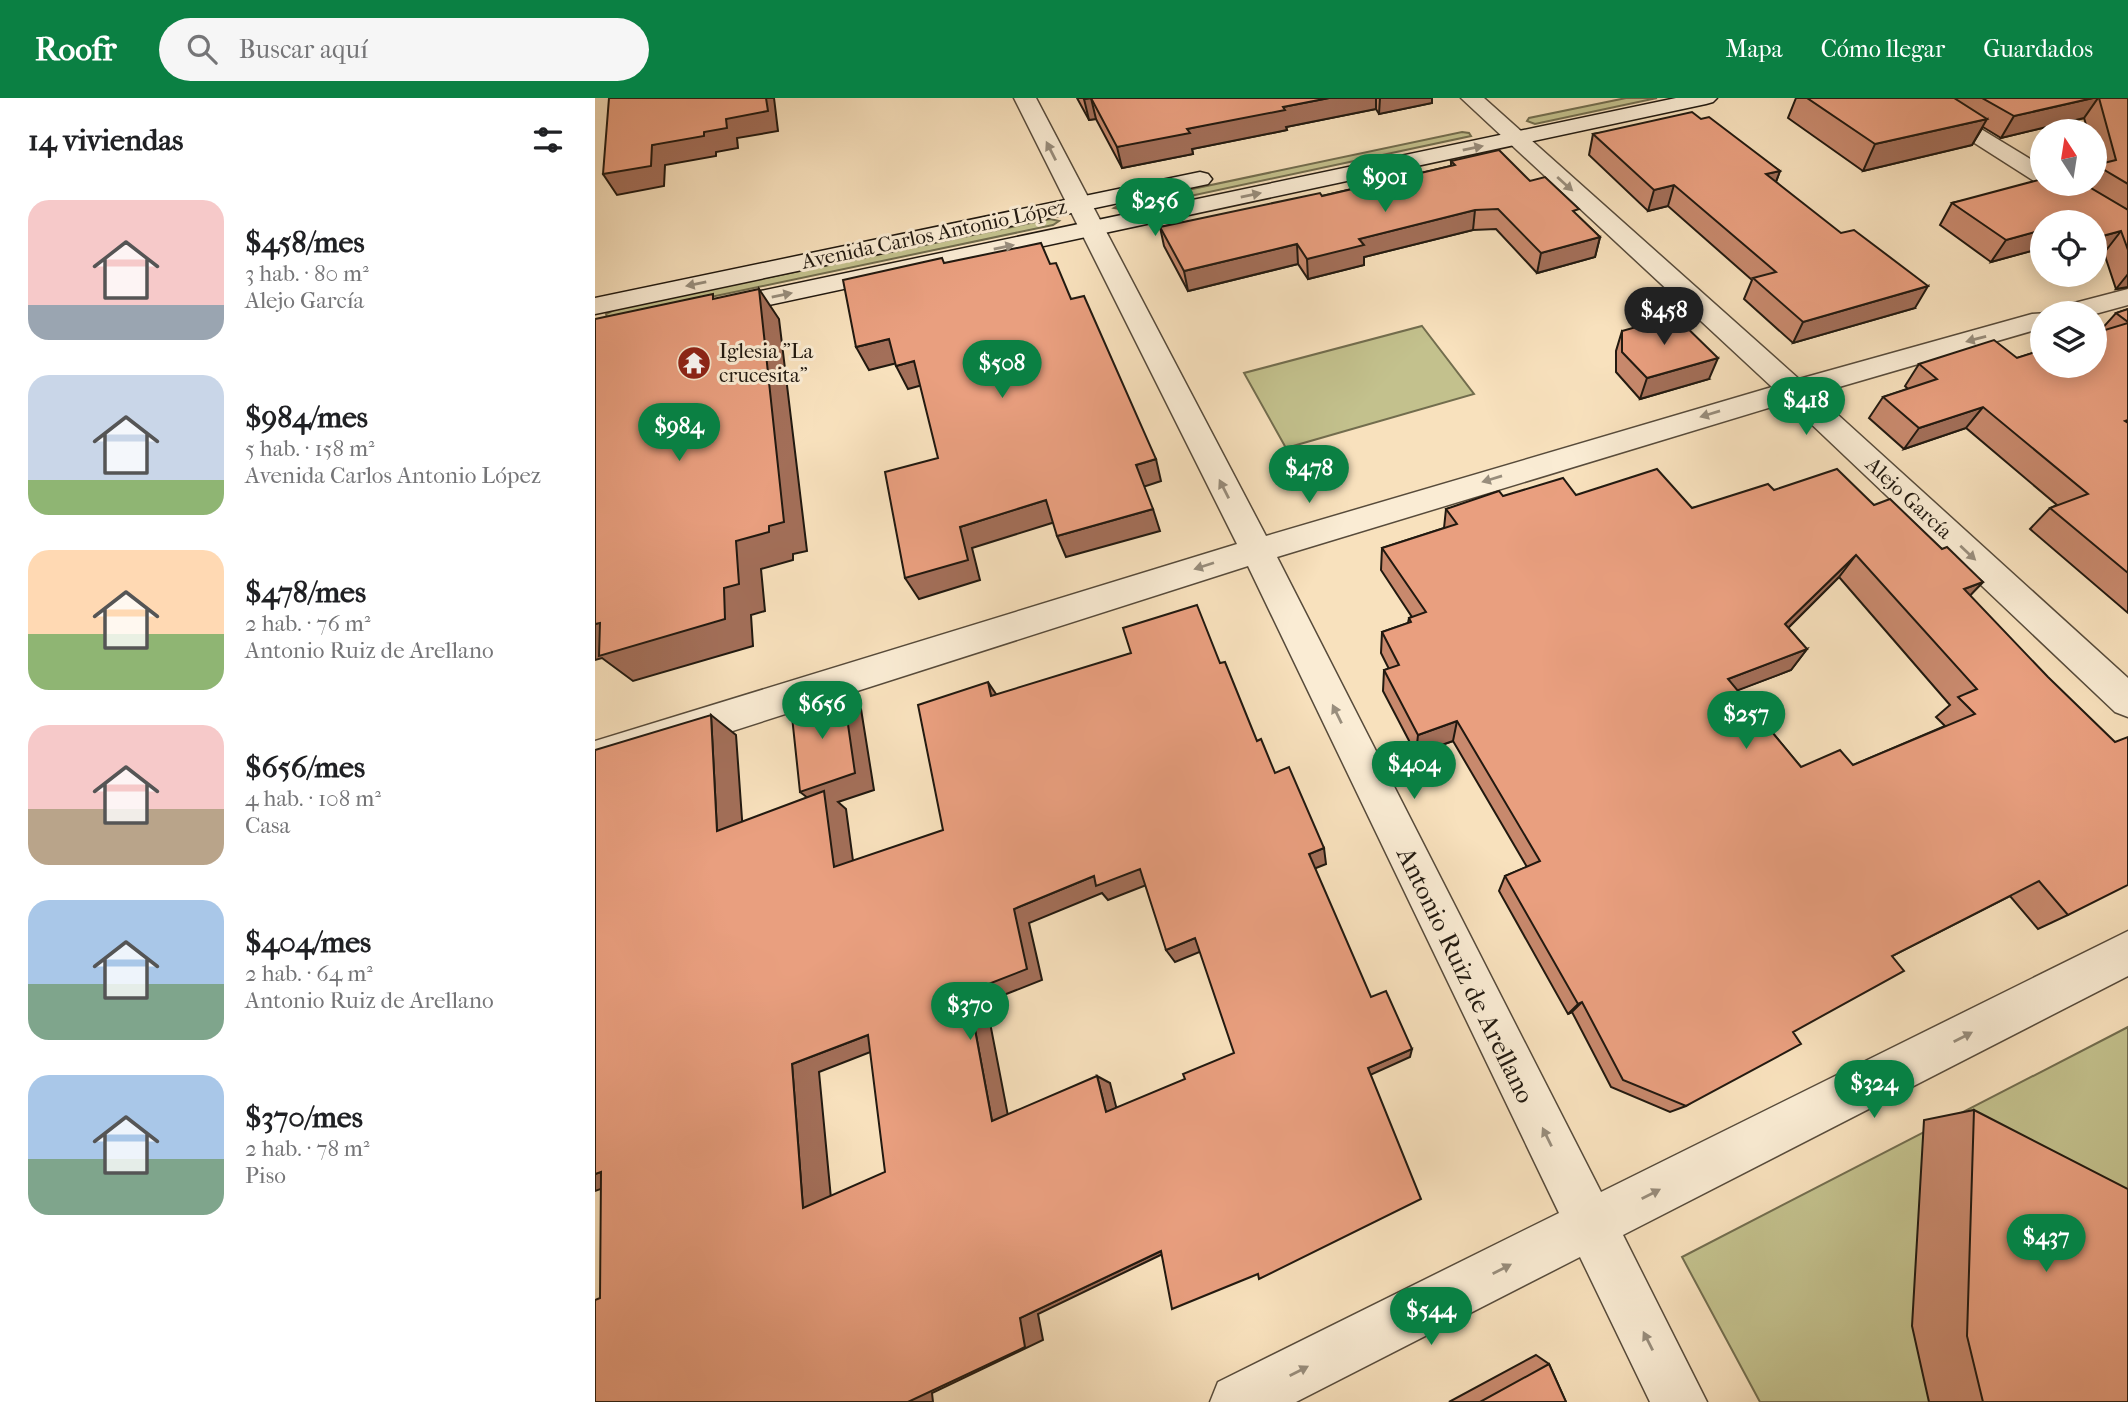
<!DOCTYPE html>
<html lang="es">
<head>
<meta charset="utf-8">
<style>
  body { margin:0; font-family:"IM FELL French Canon",serif; background:#f6f6f6; color:#202124; height:100vh; display:flex; flex-direction:column; font-size:26px; white-space:nowrap }
  * { box-sizing:border-box; margin:0 }
  p { font-size:23px; color:#757577 }
  .icon { flex:none; width:38px; height:38px; fill:none; stroke:currentColor; stroke-width:2; stroke-linecap:round; stroke-linejoin:round }
  .map { position:relative; flex:1; overflow:hidden }
  .panel { display:flex; flex-direction:column; background:#fff; width:595px }
  .panel>* { flex:none }
  .needle { width:46px; rotate:348deg }
  .tools { position:absolute; left:1435px; top:21px; display:grid; gap:14px }
  .tools a { display:grid; place-items:center; width:77px; height:77px; border-radius:50%; background:#fff; box-shadow:0 4px 18px #0003; font-size:35px }
  .price { position:absolute; translate:-50% -60px; padding:0 16px; border-radius:24px; background:#0b8043; color:#fff; font-size:23px; line-height:46px; filter:drop-shadow(0 2px 4px #0008) }
  .price::after { content:''; position:absolute; left:50%; top:42px; width:21px; height:16px; margin-left:-10px; background:inherit; clip-path:polygon(0 0,100% 0,50% 100%) }
  .price.selected { background:#222; color:#fff }
  ul { padding:0; list-style:none }
  li { display:flex; align-items:center; gap:21px; height:175px; padding:0 28px }
  li span { display:grid; place-items:center; flex:none; width:196px; height:140px; border-radius:21px; color:#555 }
  li>.icon { margin-inline-start:auto }
  span .icon { width:84px; height:84px; fill:#fffc; stroke-width:1 }
  li b { font-size:30px }
  h2 { display:flex; justify-content:space-between; align-items:center; height:84px; padding:0 28px; font-size:30px }
  header { display:flex; align-items:center; gap:42px; box-sizing:border-box; height:98px; padding:0 35px; background:#0b8043; color:#fff }
  header strong { font-size:33px }
  nav { display:flex; gap:38px; margin-inline-start:auto; font-size:24px }
  .search { width:490px; height:63px; background:#f6f6f6; display:flex; align-items:center; gap:18px; box-sizing:border-box; padding:0 24px; border-radius:38px; color:#757577; font-size:26px }
  main { display:flex; flex:1; min-height:0 }
  .map>svg:first-child { display:block }
  .green { fill:#c3c18d; stroke:#726d4e; stroke-width:2 }
  .lines { fill:none; stroke-linecap:round; stroke-linejoin:round }
  .minor-casing { stroke:#574b3b; stroke-width:3 }
  .secondary-casing { stroke:#211910; stroke-width:3 }
  .minor { fill:#faecd4; fill-rule:evenodd }
  .secondary { fill:#faecd4; fill-rule:evenodd }
  .wall { fill:#c8896d; stroke:#211910; stroke-width:2; fill-rule:evenodd }
  .shaded-wall { fill:#a36f59; stroke:#211910; stroke-width:2 }
  .building { fill:#e99f7f; stroke:#211910; stroke-width:2; fill-rule:evenodd }
  .oneway { fill:#988d7c }
  .labels { text-anchor:middle; stroke-width:6; stroke-linejoin:round; paint-order:stroke }
  .far-street-label { font-size:21px; fill:#211910; stroke:#faecd4 }
  .far-poi-label { font-size:21px; fill:#211910; stroke:#faecd4; text-anchor:start }
  .street-label { font-size:26px; fill:#211910; stroke:#faecd4 }
</style>
</head>
<body>
<header>
<strong>Roofr</strong>
<div class="search"><svg class="icon" aria-label="search" viewBox="0 0 24 24"><circle cx="10" cy="10" r="6"/><path d="M15 15l6 6"/></svg>Buscar aquí</div>
<nav><a>Mapa</a><a>Cómo llegar</a><a>Guardados</a></nav>
</header>
<main>
<section class="panel">
<h2>14 viviendas<svg class="icon" aria-label="filters" viewBox="0 0 24 24"><path d="M4 7h16M4 17h16"/><circle cx="9" cy="7" r="2"/><circle cx="15" cy="17" r="2"/></svg></h2>
<ul>
<li><span style="background:linear-gradient(#f6c9c9 75%,#9aa5b1 0)"><svg class="icon" aria-label="home" viewBox="0 0 24 24"><path d="M3 11l9-7 9 7M6 9v11h12V9"/></svg></span><div><b>$458/mes</b><p>3 hab. · 80 m²</p><p>Alejo García</p></div></li>
<li><span style="background:linear-gradient(#c9d6e8 75%,#8fb573 0)"><svg class="icon" aria-label="home" viewBox="0 0 24 24"><path d="M3 11l9-7 9 7M6 9v11h12V9"/></svg></span><div><b>$984/mes</b><p>5 hab. · 158 m²</p><p>Avenida Carlos Antonio López</p></div></li>
<li><span style="background:linear-gradient(#ffd9b3 60%,#8fb573 0)"><svg class="icon" aria-label="home" viewBox="0 0 24 24"><path d="M3 11l9-7 9 7M6 9v11h12V9"/></svg></span><div><b>$478/mes</b><p>2 hab. · 76 m²</p><p>Antonio Ruiz de Arellano</p></div></li>
<li><span style="background:linear-gradient(#f6c9c9 60%,#b9a48a 0)"><svg class="icon" aria-label="home" viewBox="0 0 24 24"><path d="M3 11l9-7 9 7M6 9v11h12V9"/></svg></span><div><b>$656/mes</b><p>4 hab. · 108 m²</p><p>Casa</p></div></li>
<li><span style="background:linear-gradient(#a9c7e8 60%,#7fa58c 0)"><svg class="icon" aria-label="home" viewBox="0 0 24 24"><path d="M3 11l9-7 9 7M6 9v11h12V9"/></svg></span><div><b>$404/mes</b><p>2 hab. · 64 m²</p><p>Antonio Ruiz de Arellano</p></div></li>
<li><span style="background:linear-gradient(#a9c7e8 60%,#7fa58c 0)"><svg class="icon" aria-label="home" viewBox="0 0 24 24"><path d="M3 11l9-7 9 7M6 9v11h12V9"/></svg></span><div><b>$370/mes</b><p>2 hab. · 78 m²</p><p>Piso</p></div></li>
</ul>
</section>
<div class="map">
<svg width="1533" height="1304" viewBox="0 0 1533 1304">
  <rect width="100%" height="100%" fill="#f8e1bd"/>
  <filter id="stains"><feTurbulence type="fractalNoise" baseFrequency=".00286" numOctaves="4"/><feColorMatrix values="0 0 0 0 .2 0 0 0 0 .09 0 0 0 0 .02 0 0 0 .5 -.17"/></filter>
  <radialGradient id="worn" r=".72"><stop offset=".6" stop-color="#630" stop-opacity="0"/><stop offset="1" stop-color="#630" stop-opacity=".3"/></radialGradient>
  <!-- green -->
  <g class="green">
    <path d="M1031 0H1062L940 26 932 23 934 20Z"/>
    <path d="M867 34 874 35 876 38 530 112 519 110 526 106Z"/>
    <path d="M455 121 464 123 458 127 21 219H12L11 216 21 211Z"/>
    <path d="M827 228 879 296 691 350 649 275Z"/>
    <path d="M1533 929V1304H1165L1087 1159Z"/>
  </g>
  <g class="lines">
    <!-- minor casing -->
    <g class="minor-casing">
      <g id="minor">
        <path d="M419 0H441L671 438 1177 289 866 0H889L1204 281 1437 216 1453 215H1447V230L1220 296 1533 580V619L1520 614 1193 304 682 459 1006 1094 1533 833V878L1028 1137 1112 1304H1055L985 1159 701 1304H615L623 1284 964 1115 653 468 0 677V643L642 446Z"/>
        <path d="M1309 0H1335L1447 68V85L1439 83Z"/>
        <path d="M1533 191V207L1500 216 1460 215 1464 209Z"/>
      </g>
    </g>
    <!-- secondary casing -->
    <g class="secondary-casing">
      <g id="secondary">
        <path d="M1081 0H1122L1118 4 1111 6 118 219 109 217 105 211 109 205 118 203Z"/>
        <path d="M605 74 613 76 617 81 613 86 0 216V200Z"/>
      </g>
    </g>
    <!-- minor -->
    <use href="#minor" class="minor"/>
    <!-- secondary -->
    <use href="#secondary" class="secondary"/>
  </g>
  <!-- wall -->
  <g class="wall">
    <path d="M482 0H837V5L784 16 781 11 691 29 692 32 597 51 598 56 527 70 501 21 494 22Z"/>
    <path d="M1201 0H1533V189L1521 191 1509 155 1500 158V124H1447V150L1396 164 1345 127 1357 105 1447 86H1500V68L1501 67 1500 61V33H1493L1489 20 1406 40 1388 29 1377 47 1268 73 1193 20Z"/>
    <path d="M1106 21 1185 73 1181 84 1320 210 1198 245 1149 201 1157 182 1073 108 1053 113 994 57 998 36Z"/>
    <path d="M856 63 935 83 982 117 1005 139 1000 159 942 175 901 131 878 132 769 159V167L713 181 703 166 593 193 569 148 565 129 727 98 856 68Z"/>
    <path d="M1533 211V515L1435 431 1455 410 1462 407 1371 330 1309 351 1274 320 1288 299 1313 291 1310 288 1324 266 1422 260 1505 233 1521 215Z"/>
    <path d="M1027 233 1114 281 1045 301 1021 274V253Z"/>
    <path d="M1179 392 1279 407 1347 451 1388 484 1375 497 1473 817 1443 831 1415 798 1297 858 1198 934 1091 1008 1075 1014 1016 989 977 914 973 916 904 793 910 778 932 769 858 643 821 656 788 593 789 572 794 571 786 555 787 534 813 525 814 520 817 519 786 472 787 450 849 430 851 411 908 398 981 397 1097 410ZM1244 479 1355 607 1341 619 1350 628 1258 667 1206 669 1142 592 1196 572 1212 551 1193 530Z"/>
    <path d="M1379 1012 1533 1304H1334L1317 1228 1329 1022Z"/>
    <path d="M941 1257 954 1266 971 1304H854Z"/>
  </g>
  <!-- shaded-wall -->
  <g class="shaded-wall">
    <path d="M171 0H179L183 33 142 40 143 50 121 54V58L70 67 69 88 22 97 8 76 57 47 109 34 131 21Z"/>
    <path d="M496 0 501 21 494 22 489 1Z"/>
    <path d="M734 0H781V11L691 29 692 32 597 51 598 56 527 70 522 49 592 31 688 9Z"/>
    <path d="M785 0H837V5L784 16Z"/>
    <path d="M1498 0H1503L1489 20 1406 40 1419 18Z"/>
    <path d="M1392 21 1377 47 1268 73 1280 46Z"/>
    <path d="M1185 73 1177 94 1171 76Z"/>
    <path d="M1079 87 1073 108 1053 113 1059 92Z"/>
    <path d="M880 112 878 132 769 159V167L713 181 712 161 764 141Z"/>
    <path d="M1447 132V150L1396 164 1411 142Z"/>
    <path d="M1526 133 1509 155 1500 158V140Z"/>
    <path d="M1005 139 1000 159 942 175 946 155Z"/>
    <path d="M702 146 703 166 593 193 589 173Z"/>
    <path d="M1533 176V189L1521 191Z"/>
    <path d="M1333 188 1320 210 1198 245 1208 224Z"/>
    <path d="M164 191 184 221 212 453 198 456V462L166 471 170 513 156 517 158 548 38 583 7 560 0 562V526L129 490 141 443Z"/>
    <path d="M294 241 306 264 274 272 261 249Z"/>
    <path d="M1123 260 1114 281 1045 301 1052 280Z"/>
    <path d="M319 263 331 286 313 291 301 268Z"/>
    <path d="M1388 309 1371 330 1309 351 1324 330Z"/>
    <path d="M561 361 566 383 548 389 541 367Z"/>
    <path d="M451 402 460 424 377 450 385 482 324 501 310 480 365 429Z"/>
    <path d="M558 411 565 433 471 459 462 438Z"/>
    <path d="M1261 457 1244 479 1175 548 1190 526Z"/>
    <path d="M1388 484 1367 506 1369 491Z"/>
    <path d="M1212 551 1196 572 1120 601 1133 581Z"/>
    <path d="M393 584 407 605 396 598Z"/>
    <path d="M248 592 266 611 279 692 243 704 251 711 261 785 239 769 226 710 205 694Z"/>
    <path d="M116 617 141 637 149 749 122 733Z"/>
    <path d="M862 623 858 643 821 656 823 637Z"/>
    <path d="M729 750 731 766 716 772 714 756Z"/>
    <path d="M545 771 554 786 513 802 507 795 434 825 447 882 391 904 415 1028 397 1023 373 894 419 811 499 778Z"/>
    <path d="M600 840 607 853 580 864 571 852Z"/>
    <path d="M987 904 977 914 973 916 983 906Z"/>
    <path d="M273 937 296 946 224 974 237 1111 208 1110 197 966Z"/>
    <path d="M817 951 815 959 773 978V970Z"/>
    <path d="M502 978 515 985 524 1020 511 1014Z"/>
    <path d="M6 1074 45 1077 0 1093V1076Z"/>
    <path d="M576 1152 443 1216 448 1242 337 1295 338 1304H313L425 1220 566 1153Z"/>
  </g>
  <!-- building -->
  <g class="building">
    <path d="M14 0H171L173 13 131 21 132 30 109 34V38L57 47 56 68 8 76Z"/>
    <path d="M488 0H734L688 9 690 12 592 31 595 35 522 49 496 0 489 1Z"/>
    <path d="M1212 0H1359L1392 21 1280 46Z"/>
    <path d="M1387 0H1498L1419 18Z"/>
    <path d="M1504 0H1533V86L1501 67 1521 62Z"/>
    <path d="M1097 14 1106 21 1114 19 1185 73 1171 76 1246 135 1259 132 1333 188 1208 224 1158 180 1181 174 1079 87 1059 92 998 36Z"/>
    <path d="M904 52 935 83 950 79 984 111 978 113 1005 139 946 155 903 111 880 112 764 141 769 147 712 161 702 146 589 173 565 129 725 95 727 98 860 67 856 63Z"/>
    <path d="M1447 81V86H1489L1533 112V152L1526 133 1500 140V124H1447V132L1411 142 1357 105Z"/>
    <path d="M446 145 455 166 461 165 476 201 489 198 561 361 541 367 558 411 462 438 451 402 365 429 373 462 310 480 290 374 343 360 319 263 301 268 294 241 261 249 248 182 347 160 349 165Z"/>
    <path d="M164 191 189 424 174 428V434L141 443 144 486 129 490 130 521 4 558 5 525 0 526V221L118 196V201Z"/>
    <path d="M1533 211V224L1521 215Z"/>
    <path d="M1080 218 1123 260 1052 280 1027 254V233Z"/>
    <path d="M1533 225V322L1530 323 1533 325V475L1455 410 1493 396 1388 309 1324 330 1288 299 1342 281 1324 266 1399 242 1422 260 1447 252V268H1500V235Z"/>
    <path d="M1062 371 1097 410 1173 386 1179 392 1242 371 1279 407 1295 401 1347 451 1352 449 1388 484 1369 491 1453 579 1520 644 1533 639V787L1473 817 1444 783 1297 858 1309 873 1198 934 1206 946 1091 1008 1028 982 987 904 983 906 910 778 945 763 862 623 823 637 789 572 804 567 787 534 816 524 814 520 831 514 787 450 862 426 851 411 904 393 908 398 968 380 981 397ZM1261 457 1382 591 1363 599 1380 616 1258 667 1245 652 1206 669 1133 581 1212 551 1190 526Z"/>
    <path d="M602 507 625 565 630 564 662 643 666 641 680 675 694 669 729 750 714 756 776 899 791 893 817 951 773 970 826 1101 664 1181 663 1176 577 1211 566 1153 425 1220 430 1249 313 1304H0V1202L5 1200 6 1074 0 1076V652L116 617 122 733 229 693 239 769 348 732 323 607 393 584 396 598 536 555 528 530ZM545 771 571 852 600 840 639 955 588 976 590 981 511 1014 502 978 397 1023 373 894 432 871 419 811 499 778 501 788ZM273 937 290 1074 208 1110 197 966Z"/>
    <path d="M248 592 260 675 205 694 196 609Z"/>
    <path d="M1379 1012 1533 1091V1304H1388L1372 1238Z"/>
    <path d="M954 1266 971 1304H885Z"/>
  </g>
  <!-- one-way arrows -->
  <defs><path id="oneway-solid" d="M-6-.8H1V-3.2L6.5 0L1 3.2V.8H-6Z" transform="scale(1.75)"/></defs>
  <g class="oneway">
    <use href="#oneway-solid" transform="translate(878 50) rotate(-12)"/>
    <use href="#oneway-solid" transform="translate(456 53) rotate(-117)"/>
    <use href="#oneway-solid" transform="translate(970 86) rotate(42)"/>
    <use href="#oneway-solid" transform="translate(656 97) rotate(-12)"/>
    <use href="#oneway-solid" transform="translate(409 149) rotate(-12)"/>
    <use href="#oneway-solid" transform="translate(101 186) rotate(168)"/>
    <use href="#oneway-solid" transform="translate(187 197) rotate(-12)"/>
    <use href="#oneway-solid" transform="translate(1381 241) rotate(165)"/>
    <use href="#oneway-solid" transform="translate(1115 316) rotate(163)"/>
    <use href="#oneway-solid" transform="translate(897 381) rotate(163)"/>
    <use href="#oneway-solid" transform="translate(629 391) rotate(-117)"/>
    <use href="#oneway-solid" transform="translate(1373 455) rotate(43)"/>
    <use href="#oneway-solid" transform="translate(609 468) rotate(162)"/>
    <use href="#oneway-solid" transform="translate(742 616) rotate(-116)"/>
    <use href="#oneway-solid" transform="translate(1368 939) rotate(-27)"/>
    <use href="#oneway-solid" transform="translate(952 1039) rotate(-116)"/>
    <use href="#oneway-solid" transform="translate(1056 1096) rotate(-27)"/>
    <use href="#oneway-solid" transform="translate(907 1171) rotate(-27)"/>
    <use href="#oneway-solid" transform="translate(1053 1243) rotate(-117)"/>
    <use href="#oneway-solid" transform="translate(704 1273) rotate(-27)"/>
  </g>
  <!-- icons -->
  <defs>
    <g id="temple-disc" transform="scale(1.75)"><circle r="9.5" fill="#8f2418" stroke="#faecd4"/><path d="M0-6L5-2H3V0L6.5 2.5H4V6H1.5V3h-3V6H-4V2.5H-6.5L-3 0V-2H-5Z" fill="#fff"/></g>
  </defs>
  <g fill-rule="evenodd">
    <use href="#temple-disc" x="99" y="265"/>
  </g>
  <g class="labels">
    <!-- far-street labels -->
    <g class="far-street-label">
      <text transform="translate(339 136) rotate(-12)" y="7">Avenida Carlos Antonio López</text>
      <text transform="translate(1314 400) rotate(43)" y="7">Alejo García</text>
    </g>
    <!-- far-poi labels -->
    <g class="far-poi-label">
      <text x="124" y="260">Iglesia "La<tspan x="124" dy="24">crucesita"</tspan></text>
    </g>
    <!-- street labels -->
    <g class="street-label">
      <text transform="translate(871 877) rotate(64)" y="9">Antonio Ruiz de Arellano</text>
    </g>
  </g>
  <rect width="100%" height="100%" filter="url(#stains)"/>
  <rect width="100%" height="100%" fill="url(#worn)"/>
</svg>
<div class="tools">
<a><svg class="needle" viewBox="-14 -14 28 28"><path d="M0-13l5 13h-10z" fill="#e53935"/><path d="M0 13l5-13h-10z" fill="#757577"/></svg></a>
<a><svg class="icon" aria-label="locate" viewBox="0 0 24 24"><circle cx="12" cy="12" r="6"/><path d="M12 2v4M12 18v4M2 12h4M18 12h4"/></svg></a>
<a><svg class="icon" aria-label="layers" viewBox="0 0 24 24"><path d="M12 4l9 5-9 5-9-5zM3 14l9 5 9-5"/></svg></a>
</div>
<b class="price" style="left:790px;top:116px">$901</b>
<b class="price" style="left:560px;top:140px">$256</b>
<b class="price selected" style="left:1069px;top:249px">$458</b>
<b class="price" style="left:407px;top:302px">$508</b>
<b class="price" style="left:1211px;top:339px">$418</b>
<b class="price" style="left:84px;top:365px">$984</b>
<b class="price" style="left:714px;top:407px">$478</b>
<b class="price" style="left:227px;top:643px">$656</b>
<b class="price" style="left:1151px;top:653px">$257</b>
<b class="price" style="left:819px;top:703px">$404</b>
<b class="price" style="left:375px;top:944px">$370</b>
<b class="price" style="left:1279px;top:1022px">$324</b>
<b class="price" style="left:1451px;top:1176px">$437</b>
<b class="price" style="left:836px;top:1249px">$544</b>
</div>
</main>
</body>
</html>
